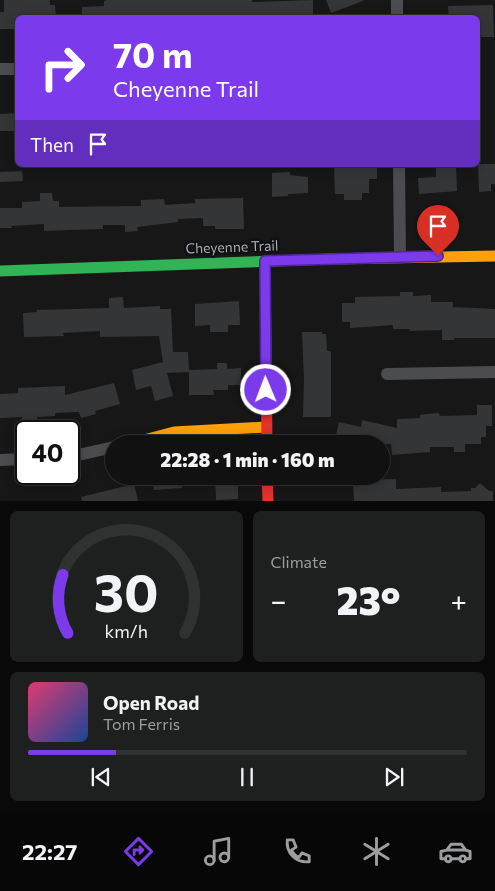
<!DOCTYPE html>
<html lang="en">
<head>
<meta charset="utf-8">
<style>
  :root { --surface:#111; --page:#1e1f1f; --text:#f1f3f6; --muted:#9c9d9f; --line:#303131; --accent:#7c3aed }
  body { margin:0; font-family:Commissioner,sans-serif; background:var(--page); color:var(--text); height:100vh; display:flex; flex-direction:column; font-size:19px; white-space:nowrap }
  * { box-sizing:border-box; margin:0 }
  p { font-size:16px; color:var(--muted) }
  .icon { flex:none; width:28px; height:28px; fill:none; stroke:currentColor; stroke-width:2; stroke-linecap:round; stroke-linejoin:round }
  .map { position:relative; height:501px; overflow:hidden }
  .drawer { display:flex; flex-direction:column; gap:10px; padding:10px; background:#090909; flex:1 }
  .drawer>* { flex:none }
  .top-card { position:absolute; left:15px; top:15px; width:465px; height:152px; border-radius:8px; box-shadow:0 2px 12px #0003,0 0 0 1px var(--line); background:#7c3aed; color:#fff; overflow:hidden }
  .speed { position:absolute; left:15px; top:420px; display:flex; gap:10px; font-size:25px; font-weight:700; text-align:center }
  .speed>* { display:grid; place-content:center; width:65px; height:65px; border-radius:50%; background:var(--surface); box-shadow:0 2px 12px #0003,0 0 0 1px var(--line); line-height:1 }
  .speed .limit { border:2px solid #111; border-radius:8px; background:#fff; color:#111 }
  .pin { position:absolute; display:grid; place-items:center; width:42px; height:42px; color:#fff; margin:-51px -21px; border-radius:50% 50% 50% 0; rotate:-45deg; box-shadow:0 0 5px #0007 }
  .pin .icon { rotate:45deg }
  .me { position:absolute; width:55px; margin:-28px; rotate:359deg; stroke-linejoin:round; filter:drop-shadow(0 0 4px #0008) }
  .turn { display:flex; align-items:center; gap:18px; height:105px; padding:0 15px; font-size:22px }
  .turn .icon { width:65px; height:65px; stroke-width:2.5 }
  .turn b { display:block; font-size:35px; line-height:42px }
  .then { display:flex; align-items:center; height:48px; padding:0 15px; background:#0003; gap:10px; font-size:19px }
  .big { font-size:38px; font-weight:800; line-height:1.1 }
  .drawer .widget { flex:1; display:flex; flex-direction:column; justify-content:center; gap:8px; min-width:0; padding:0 18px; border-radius:8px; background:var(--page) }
  .drawer .dial { align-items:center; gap:0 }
  .dial svg { height:130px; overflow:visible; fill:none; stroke:var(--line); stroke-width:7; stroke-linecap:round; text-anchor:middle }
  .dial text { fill:var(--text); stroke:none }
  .song { display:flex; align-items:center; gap:15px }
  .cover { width:60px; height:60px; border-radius:8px; background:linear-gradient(135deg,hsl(340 70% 55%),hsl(220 70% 35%)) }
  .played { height:5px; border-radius:2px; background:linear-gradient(90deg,var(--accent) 20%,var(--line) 20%) }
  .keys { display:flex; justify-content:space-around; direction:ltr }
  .heat { display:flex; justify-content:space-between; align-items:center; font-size:28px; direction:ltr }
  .drawer .tiles { flex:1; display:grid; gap:10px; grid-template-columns:1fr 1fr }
  .widget:last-child { grid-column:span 2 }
  .trip { position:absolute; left:105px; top:435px; width:285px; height:50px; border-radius:25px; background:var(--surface); box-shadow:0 2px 12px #0003,0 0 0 1px var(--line); font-weight:800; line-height:50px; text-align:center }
  .tab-bar { display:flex; height:80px; justify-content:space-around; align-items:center; background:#070707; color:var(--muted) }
  .tab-bar .icon { width:35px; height:35px }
  .tab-bar .current { color:var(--accent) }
  .tab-bar b { font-size:22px; color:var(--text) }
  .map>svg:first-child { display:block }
  .building { fill:#343537 }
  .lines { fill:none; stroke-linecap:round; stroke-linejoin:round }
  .street { stroke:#4b4c50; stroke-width:12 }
  .fast { stroke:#30b455; stroke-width:11 }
  .slow { stroke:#ff9f0a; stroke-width:11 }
  .jam { stroke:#e5322d; stroke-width:11 }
  .route-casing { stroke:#51269a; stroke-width:12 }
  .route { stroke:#7c3aed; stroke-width:9 }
  .labels { text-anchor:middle; stroke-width:5; stroke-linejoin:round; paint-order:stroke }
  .street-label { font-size:14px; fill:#a8adb8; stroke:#111113 }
</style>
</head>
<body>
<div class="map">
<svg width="495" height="501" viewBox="0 0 495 501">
  <rect width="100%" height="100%" fill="#171717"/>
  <!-- building -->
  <path class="building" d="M4 0H50V5H55L56 18H18V29H0V12H4Z
    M106 0H252V2L313 0V18H82V7L104 6V1Z
    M326 0H363V1L331 13Z
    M493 5 494 37H478V18H449L448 6Z
    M18 113V131H0V114Z
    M478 164H495V184H491V191L479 192Z
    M334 165H377V179H369V193H362V200H344V194H335Z
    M436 165H456L457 191 419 194 418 178 436 177Z
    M22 171 23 181 0 182V172Z
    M290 172V175L308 177V193L288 194V196L272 197V173Z
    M40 193H52L53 201H59V207L141 206V200L164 199 165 205 195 203V199L243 198 244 229H215V226H203V218L178 219V222L137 227 138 231 125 232V225H103V229L72 230 44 231V224L11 226 12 228H0V208H22V202L40 201Z
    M400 292H413V296L431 295V302H453V307L495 309V338H454V340H442V330L410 331V329H393V325L350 328V322H342V303H355V297L400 296Z
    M123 297 124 308 160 306V309H171L173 352H188L189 370 217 369V363H227V369L241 368V385H228V390H213L214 395H189V372L167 373 173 396 155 401 151 386 136 390 132 370 163 362 159 336 100 337V331L63 333 64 336 24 337 23 313 37 312V310L109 308V298Z
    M239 301 240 325H228V332H210V325L195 326V304Z
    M302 332H322V334H326L327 351H331V417H303L304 380Z
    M114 383 120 404 95 411 96 414 81 418 79 412 55 413V416L37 417V420H22V417L0 418V394L18 393V388L65 386V395Z
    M477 405H492V426H486V437H481V444H465V452H454V447H430V452L392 455 391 444H334L339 422 361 427 362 420 397 428V419L420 418V415L426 414 439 413 440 416 477 415Z
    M153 476H181L182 488 154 490Z
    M215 476H238V499L216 500Z
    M396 479V489L441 487V492L471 491V488H475L480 483 489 491H493V501H354L353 480Z
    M134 484 138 501H82L81 497Z"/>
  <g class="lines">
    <!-- street -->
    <path class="street" d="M397 0V18
      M0 69H18
      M399 165 400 257
      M387 374 495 372
      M69 457 114 447
      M0 460 26 459"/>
    <!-- fast -->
    <path class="fast" d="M0 271 331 259"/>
    <!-- slow -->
    <path class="slow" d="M331 259 495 256
      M129 444 174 432 266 427"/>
    <!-- jam -->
    <path class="jam" d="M265 261 267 444
      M267 476 268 501"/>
  </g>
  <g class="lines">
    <defs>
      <path id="route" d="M266 390 265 261 438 256"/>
    </defs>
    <!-- route casing -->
    <use href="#route" class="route-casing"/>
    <!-- route -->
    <use href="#route" class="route"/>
  </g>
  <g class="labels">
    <!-- street labels -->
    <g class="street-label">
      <text transform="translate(232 247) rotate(-2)" y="5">Cheyenne Trail</text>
    </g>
  </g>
</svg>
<div class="speed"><div class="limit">40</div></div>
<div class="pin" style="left:438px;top:256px;background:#d93025"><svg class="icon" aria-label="arrive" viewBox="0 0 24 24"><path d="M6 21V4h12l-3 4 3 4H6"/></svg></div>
<svg class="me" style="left:266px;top:390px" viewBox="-20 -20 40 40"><circle r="17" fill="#7c3aed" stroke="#fff" stroke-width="3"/><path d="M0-11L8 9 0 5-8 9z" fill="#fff"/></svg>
<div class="trip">22:28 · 1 min · 160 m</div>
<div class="top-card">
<div class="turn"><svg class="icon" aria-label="right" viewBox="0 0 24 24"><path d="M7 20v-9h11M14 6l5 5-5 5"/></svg><div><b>70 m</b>Cheyenne Trail</div></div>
<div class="then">Then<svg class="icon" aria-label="arrive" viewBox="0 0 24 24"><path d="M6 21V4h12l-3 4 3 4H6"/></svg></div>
</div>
</div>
<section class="drawer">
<div class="tiles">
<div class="widget dial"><svg viewBox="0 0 100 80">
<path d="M14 69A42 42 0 1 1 86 69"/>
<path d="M14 69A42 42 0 0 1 11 33" stroke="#7c3aed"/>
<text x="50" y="56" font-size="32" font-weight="700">30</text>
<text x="50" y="72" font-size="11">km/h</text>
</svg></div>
<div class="widget"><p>Climate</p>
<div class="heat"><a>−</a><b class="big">23°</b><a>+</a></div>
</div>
<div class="widget">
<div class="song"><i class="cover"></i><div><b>Open Road</b><p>Tom Ferris</p></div></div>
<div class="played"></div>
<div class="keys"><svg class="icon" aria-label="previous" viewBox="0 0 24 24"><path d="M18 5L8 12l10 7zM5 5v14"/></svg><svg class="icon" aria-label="pause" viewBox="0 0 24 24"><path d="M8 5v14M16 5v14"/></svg><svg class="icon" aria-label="next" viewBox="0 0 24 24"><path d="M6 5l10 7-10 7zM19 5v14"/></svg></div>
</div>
</div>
</section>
<nav class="tab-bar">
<b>22:27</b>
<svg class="icon current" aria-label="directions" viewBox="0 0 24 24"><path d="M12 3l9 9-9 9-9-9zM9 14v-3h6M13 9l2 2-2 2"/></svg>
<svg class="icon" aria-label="music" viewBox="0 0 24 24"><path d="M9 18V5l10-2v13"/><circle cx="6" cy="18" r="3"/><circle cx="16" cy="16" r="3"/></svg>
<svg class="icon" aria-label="phone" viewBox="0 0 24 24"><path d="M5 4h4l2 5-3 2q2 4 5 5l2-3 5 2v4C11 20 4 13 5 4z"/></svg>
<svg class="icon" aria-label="climate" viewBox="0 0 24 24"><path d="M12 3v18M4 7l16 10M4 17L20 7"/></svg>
<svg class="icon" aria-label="car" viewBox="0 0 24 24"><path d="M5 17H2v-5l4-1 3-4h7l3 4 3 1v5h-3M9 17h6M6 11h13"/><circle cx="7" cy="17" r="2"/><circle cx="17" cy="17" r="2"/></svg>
</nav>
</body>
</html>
